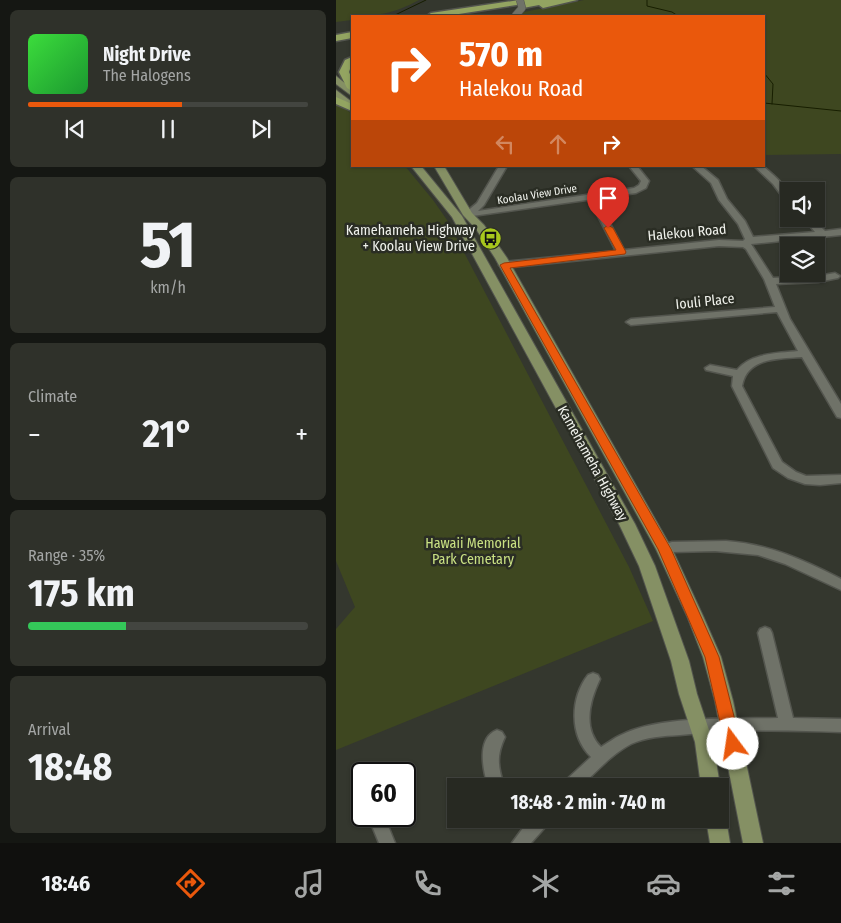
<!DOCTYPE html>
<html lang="en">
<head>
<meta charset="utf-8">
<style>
  :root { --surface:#272922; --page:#2f312a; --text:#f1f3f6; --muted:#a4a6a5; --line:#434540; --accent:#ea580c }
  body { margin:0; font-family:"Fira Sans Condensed",sans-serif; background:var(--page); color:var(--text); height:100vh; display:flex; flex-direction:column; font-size:19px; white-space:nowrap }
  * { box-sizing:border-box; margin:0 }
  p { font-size:16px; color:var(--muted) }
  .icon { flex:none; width:28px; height:28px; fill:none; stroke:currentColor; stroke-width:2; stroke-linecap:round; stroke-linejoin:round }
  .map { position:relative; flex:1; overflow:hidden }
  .side { display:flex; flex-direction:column; gap:10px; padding:10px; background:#151713; width:336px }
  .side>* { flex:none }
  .top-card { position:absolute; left:15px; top:15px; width:414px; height:152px; border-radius:0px; box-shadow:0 1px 4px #0004,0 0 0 1px var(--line); background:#ea580c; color:#fff; overflow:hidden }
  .buttons { position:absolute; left:444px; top:182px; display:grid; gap:10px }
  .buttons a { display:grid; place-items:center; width:45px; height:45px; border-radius:0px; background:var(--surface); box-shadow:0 1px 4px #0004,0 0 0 1px var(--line); font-size:25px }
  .speed { position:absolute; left:15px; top:762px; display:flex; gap:10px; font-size:25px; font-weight:700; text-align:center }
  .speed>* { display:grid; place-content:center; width:65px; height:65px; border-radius:50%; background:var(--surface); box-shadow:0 1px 4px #0004,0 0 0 1px var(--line); line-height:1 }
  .speed .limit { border:2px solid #111; border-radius:8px; background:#fff; color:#111 }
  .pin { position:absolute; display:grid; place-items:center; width:42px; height:42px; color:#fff; margin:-51px -21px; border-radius:50% 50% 50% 0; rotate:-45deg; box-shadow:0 0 5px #0007 }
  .pin .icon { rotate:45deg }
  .me { position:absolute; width:55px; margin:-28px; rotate:346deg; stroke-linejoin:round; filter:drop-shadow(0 0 4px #0008) }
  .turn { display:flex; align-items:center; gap:18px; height:105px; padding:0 25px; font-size:22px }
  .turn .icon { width:65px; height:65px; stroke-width:2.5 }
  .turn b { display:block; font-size:35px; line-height:42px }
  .lanes { display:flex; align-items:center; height:48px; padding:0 25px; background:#0003; justify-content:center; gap:25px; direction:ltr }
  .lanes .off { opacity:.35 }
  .big { font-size:38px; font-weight:700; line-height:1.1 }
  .side .tile { flex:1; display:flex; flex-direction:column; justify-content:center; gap:8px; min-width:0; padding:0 18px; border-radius:8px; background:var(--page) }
  .side .dial { align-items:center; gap:0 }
  .dial b { font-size:65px; line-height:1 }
  .song { display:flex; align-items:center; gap:15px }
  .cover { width:60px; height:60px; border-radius:8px; background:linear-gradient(135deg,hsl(120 70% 55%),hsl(130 70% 35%)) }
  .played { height:5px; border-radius:2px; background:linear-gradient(90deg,var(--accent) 55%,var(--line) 55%) }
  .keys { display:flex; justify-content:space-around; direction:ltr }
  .heat { display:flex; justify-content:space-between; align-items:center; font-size:28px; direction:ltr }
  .charge { height:8px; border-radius:4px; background:linear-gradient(90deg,#34c759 35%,var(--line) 0) }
  .trip { position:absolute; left:111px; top:778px; width:282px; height:50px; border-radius:0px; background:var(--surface); box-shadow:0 1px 4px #0004,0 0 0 1px var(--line); font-weight:700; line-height:50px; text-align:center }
  .dock { display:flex; height:80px; justify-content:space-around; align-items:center; background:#10100e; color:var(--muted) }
  .dock .icon { width:35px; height:35px }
  .dock .active { color:var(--accent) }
  .dock b { font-size:22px; color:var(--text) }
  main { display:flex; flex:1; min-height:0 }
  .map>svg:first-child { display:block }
  .green { fill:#3e4720 }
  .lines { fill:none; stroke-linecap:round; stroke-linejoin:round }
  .stream { stroke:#171e00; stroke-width:1 }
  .minor-casing { stroke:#53554e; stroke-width:3 }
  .major-casing { stroke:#53554e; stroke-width:2 }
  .highway-casing { stroke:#53554e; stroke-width:3 }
  .minor { fill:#6f7268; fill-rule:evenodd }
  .major { fill:#859064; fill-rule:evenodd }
  .highway { fill:#93a461; fill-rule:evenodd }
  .minor-bridge-casing { stroke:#53554e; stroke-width:8; stroke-linecap:butt }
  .minor-bridge { stroke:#6f7268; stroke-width:7 }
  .route { fill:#ea580c; stroke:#983908 }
  .labels { text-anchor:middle; stroke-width:5; stroke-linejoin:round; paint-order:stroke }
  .far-street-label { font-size:11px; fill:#f0f2ec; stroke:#2a2d24 }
  .poi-label { font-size:14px; fill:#f0f2ec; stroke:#2a2d24; text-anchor:end }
  .street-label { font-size:14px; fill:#f0f2ec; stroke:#2a2d24 }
  .park-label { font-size:14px; fill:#c9e183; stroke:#2a2d24 }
</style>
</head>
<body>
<main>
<section class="side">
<div class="tile">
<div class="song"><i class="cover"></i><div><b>Night Drive</b><p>The Halogens</p></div></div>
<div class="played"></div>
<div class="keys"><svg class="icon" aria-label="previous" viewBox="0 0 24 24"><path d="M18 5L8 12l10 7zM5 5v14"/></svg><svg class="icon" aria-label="pause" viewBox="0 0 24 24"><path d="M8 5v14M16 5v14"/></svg><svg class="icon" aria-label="next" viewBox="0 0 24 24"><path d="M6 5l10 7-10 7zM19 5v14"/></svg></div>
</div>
<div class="tile dial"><b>51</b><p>km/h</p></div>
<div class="tile"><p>Climate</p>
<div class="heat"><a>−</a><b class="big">21°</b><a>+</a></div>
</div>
<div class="tile"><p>Range · 35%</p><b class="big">175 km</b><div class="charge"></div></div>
<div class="tile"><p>Arrival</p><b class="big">18:48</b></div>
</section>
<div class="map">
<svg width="505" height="843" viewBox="0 0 505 843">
  <rect width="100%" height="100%" fill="#34372e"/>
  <!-- green -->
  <path class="green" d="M0 0H83C59 13 43 16 16 16V20L0 22Z
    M248 0H505V154L428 155V16H184L188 12Z
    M0 102 16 114V166H69L97 200 111 220 293 567 317 621 0 750V629L19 607 0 561Z"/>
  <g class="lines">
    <!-- stream -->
    <path class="stream" d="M311 0V6L336 12 342 16
      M57 16 90 0
      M428 73 437 84 436 104
      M428 103 505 111"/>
    <defs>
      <path id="minor" d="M163 166H171L148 205 142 211 298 188 303 185 305 181 293 166H301L313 181 310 188 300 193 129 217V213L141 203Z
        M356 166H365L382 180 391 199 409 221 417 237 479 232 468 219H477L489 231 505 229V235L415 244 437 278 482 276 499 273 504 276 502 278 482 282 440 284 454 319 505 404V418L501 417 466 357C442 359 411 357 406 386L446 462 460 472 470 476 505 475V483L484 485 469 484 452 478 437 468 396 386 397 376 370 370 369 368 374 365 401 370C414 353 443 353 462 351L441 312 295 325 290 322 295 319 439 307 428 279 410 249 407 247 383 246 168 268 163 265 168 262 280 251 262 216 266 213 270 216 288 250 383 240 407 241 409 239 402 224 383 200 375 183Z
        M418 166H427C438 176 452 185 452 200H449L437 184Z
        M390 541C432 544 468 560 505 579V590L449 564 422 555 379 551 336 552 328 554 323 552 322 549 323 546 336 542Z
        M429 627 434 629 436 633 457 718 505 719V732C451 730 397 729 344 735 327 736 310 737 295 744 276 754 261 771 245 786H227L229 781 255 757C233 736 234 698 252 675L257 673 262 675 264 679C254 700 246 728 265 747 272 743 278 738 285 735 323 715 399 719 442 718L422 633 424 629Z
        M161 730 166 732 169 737C160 756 162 767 168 786H152C147 770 140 738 161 730Z
        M32 816H48L59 843H43Z
        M179 819H214L212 824 195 843H176L187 828 181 824Z"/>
      <path id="major" d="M0 76 16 89V96L0 84Z
        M0 90 16 102V110L0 98Z
        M75 166H85L126 216 299 524 319 566 353 661 361 694 377 742 384 786H365L359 742 343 694 335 661 303 566 283 524 116 217Z
        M98 166H108L136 213 148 225 171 258 336 549 367 616 385 657 397 701 427 843H407L379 701 367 657 351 616 320 549 159 258 140 229 127 215Z
        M385 812 390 819 394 843H374L370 819H385Z"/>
      <path id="highway" d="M183 0H241L207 8 203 5 187 8V4L110 16H91L95 13Z
        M16 32V38L0 41V35Z
        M16 57V63L13 72 16 79V91L11 88 3 72 9 60Z
        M0 97 16 104V111L0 104Z"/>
    </defs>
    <!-- minor casing -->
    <use href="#minor" class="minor-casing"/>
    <!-- major casing -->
    <use href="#major" class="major-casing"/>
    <!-- highway casing -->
    <use href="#highway" class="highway-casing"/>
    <!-- minor -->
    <use href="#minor" class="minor"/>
    <!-- major -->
    <use href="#major" class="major"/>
    <!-- highway -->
    <use href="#highway" class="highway"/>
    <defs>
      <path id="minor-bridge" d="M179 16 186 8 184 0"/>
    </defs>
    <!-- minor-bridge casing -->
    <use href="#minor-bridge" class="minor-bridge-casing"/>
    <!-- minor-bridge -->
    <use href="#minor-bridge" class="minor-bridge"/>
  </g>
  <!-- route -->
  <path class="route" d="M272 225 277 228 290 252 289 254 174 268 335 549 383 657 405 744 402 748 397 750 392 748 389 744 369 657 322 549 164 265 168 263 280 250 268 228Z"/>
  <!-- icons -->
  <defs>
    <symbol id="bus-disc" viewBox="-11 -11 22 22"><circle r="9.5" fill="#a8c71d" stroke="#2a2d24"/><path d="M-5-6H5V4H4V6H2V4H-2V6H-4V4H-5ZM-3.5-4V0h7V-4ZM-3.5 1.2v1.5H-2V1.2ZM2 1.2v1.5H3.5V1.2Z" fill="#111"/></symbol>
  </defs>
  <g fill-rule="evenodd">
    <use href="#bus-disc" x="142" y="226" width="25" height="25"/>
  </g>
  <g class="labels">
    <!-- far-street labels -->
    <g class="far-street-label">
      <text transform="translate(201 194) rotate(-9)" y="4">Koolau View Drive</text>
    </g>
    <!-- poi labels -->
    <g class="poi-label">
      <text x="139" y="235">Kamehameha Highway<tspan x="139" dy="16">+ Koolau View Drive</tspan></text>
    </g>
    <!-- street labels -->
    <g class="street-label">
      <text transform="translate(351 232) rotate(-5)" y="5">Halekou Road</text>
      <text transform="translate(369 301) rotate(-6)" y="5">Iouli Place</text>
      <text transform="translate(257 463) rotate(61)" y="5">Kamehameha Highway</text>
    </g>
    <!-- park labels -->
    <g class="park-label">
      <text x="137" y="548">Hawaii Memorial<tspan x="137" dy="16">Park Cemetary</tspan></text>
    </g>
  </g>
</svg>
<div class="buttons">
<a><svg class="icon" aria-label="sound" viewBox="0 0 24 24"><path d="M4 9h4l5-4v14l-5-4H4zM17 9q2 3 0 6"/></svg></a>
<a><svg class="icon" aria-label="layers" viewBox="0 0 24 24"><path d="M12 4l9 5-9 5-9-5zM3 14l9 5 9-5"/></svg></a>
</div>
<div class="speed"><div class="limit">60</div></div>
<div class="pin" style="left:272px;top:228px;background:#d93025"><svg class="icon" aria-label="arrive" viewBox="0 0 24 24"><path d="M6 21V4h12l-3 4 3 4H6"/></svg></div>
<svg class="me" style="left:397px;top:744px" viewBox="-20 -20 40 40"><circle r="19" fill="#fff"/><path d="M0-13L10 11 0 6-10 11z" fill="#ea580c"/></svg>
<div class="trip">18:48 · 2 min · 740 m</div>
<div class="top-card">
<div class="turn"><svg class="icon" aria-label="right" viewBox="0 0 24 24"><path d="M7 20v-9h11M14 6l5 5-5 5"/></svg><div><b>570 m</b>Halekou Road</div></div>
<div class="lanes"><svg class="icon off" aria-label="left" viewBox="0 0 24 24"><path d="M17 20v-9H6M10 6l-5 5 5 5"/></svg><svg class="icon off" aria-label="ahead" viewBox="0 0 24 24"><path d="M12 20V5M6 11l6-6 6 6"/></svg><svg class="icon" aria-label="right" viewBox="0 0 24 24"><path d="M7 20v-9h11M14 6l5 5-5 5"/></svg></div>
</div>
</div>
</main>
<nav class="dock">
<b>18:46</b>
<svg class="icon active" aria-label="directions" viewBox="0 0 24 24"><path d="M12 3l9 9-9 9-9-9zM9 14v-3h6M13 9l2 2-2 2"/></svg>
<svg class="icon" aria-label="music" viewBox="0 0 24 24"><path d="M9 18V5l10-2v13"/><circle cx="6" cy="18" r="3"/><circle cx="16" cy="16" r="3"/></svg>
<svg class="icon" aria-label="phone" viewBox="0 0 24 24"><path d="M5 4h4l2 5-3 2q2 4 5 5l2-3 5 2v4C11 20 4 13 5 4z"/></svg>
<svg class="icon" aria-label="climate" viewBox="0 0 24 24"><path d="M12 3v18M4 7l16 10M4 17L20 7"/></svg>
<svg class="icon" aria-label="car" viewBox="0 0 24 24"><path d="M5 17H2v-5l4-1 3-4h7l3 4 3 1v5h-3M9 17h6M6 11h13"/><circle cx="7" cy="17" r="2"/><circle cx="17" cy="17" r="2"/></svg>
<svg class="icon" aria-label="filters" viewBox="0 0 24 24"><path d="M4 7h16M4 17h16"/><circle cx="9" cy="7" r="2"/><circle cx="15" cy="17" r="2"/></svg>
</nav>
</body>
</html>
